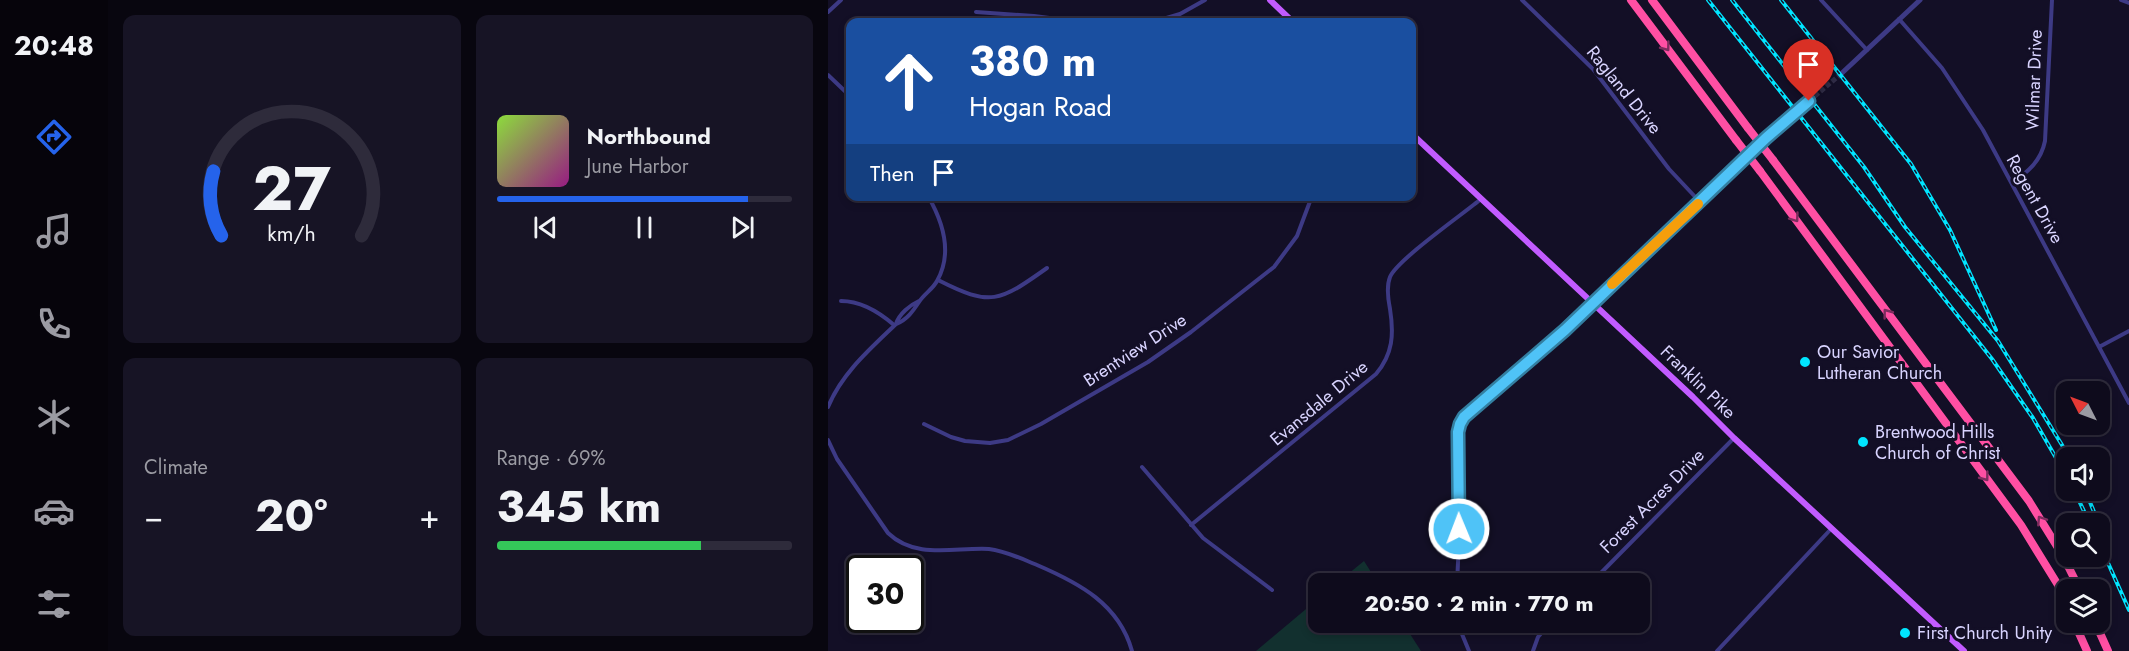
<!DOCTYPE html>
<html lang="en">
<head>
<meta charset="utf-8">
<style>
  :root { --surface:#0e0b1c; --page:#171425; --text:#f1f3f6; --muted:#9b9ba3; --line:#2e2b3b; --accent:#2563eb }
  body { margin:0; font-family:Jost,sans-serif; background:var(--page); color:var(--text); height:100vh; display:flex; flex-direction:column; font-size:22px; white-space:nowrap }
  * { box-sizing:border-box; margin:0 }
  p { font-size:20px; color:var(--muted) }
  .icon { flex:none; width:33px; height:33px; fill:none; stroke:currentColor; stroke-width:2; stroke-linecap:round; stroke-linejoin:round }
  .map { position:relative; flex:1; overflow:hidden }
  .drawer { display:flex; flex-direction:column; gap:15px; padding:15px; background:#08060f; width:720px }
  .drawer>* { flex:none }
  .banner { position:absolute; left:18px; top:18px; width:570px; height:183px; border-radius:12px; box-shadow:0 3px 9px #0003,0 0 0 2px var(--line); background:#1a4fa0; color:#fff; overflow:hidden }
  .needle { width:39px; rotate:312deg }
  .controls { position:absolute; left:1228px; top:381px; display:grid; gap:12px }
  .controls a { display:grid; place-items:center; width:54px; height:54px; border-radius:12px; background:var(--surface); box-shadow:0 3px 9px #0003,0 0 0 2px var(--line); font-size:30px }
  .speed { position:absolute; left:18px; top:555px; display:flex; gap:12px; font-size:30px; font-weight:700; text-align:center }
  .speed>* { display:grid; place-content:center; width:78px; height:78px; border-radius:50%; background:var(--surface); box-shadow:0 3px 9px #0003,0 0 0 2px var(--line); line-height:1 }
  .speed .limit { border:3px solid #111; border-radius:9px; background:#fff; color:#111 }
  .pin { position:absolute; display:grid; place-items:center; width:51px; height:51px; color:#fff; margin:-62px -26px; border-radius:50% 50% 50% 0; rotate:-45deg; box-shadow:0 0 6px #0007 }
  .pin .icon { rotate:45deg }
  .me { position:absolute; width:66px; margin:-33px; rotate:359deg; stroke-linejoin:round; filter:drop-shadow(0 0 4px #0008) }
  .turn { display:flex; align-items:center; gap:21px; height:126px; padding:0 24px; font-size:27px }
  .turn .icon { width:78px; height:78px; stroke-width:2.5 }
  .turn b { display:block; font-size:42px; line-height:51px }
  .then { display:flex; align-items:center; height:57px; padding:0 24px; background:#0003; gap:12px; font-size:22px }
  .big { font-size:45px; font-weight:700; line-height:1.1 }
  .drawer .tile { flex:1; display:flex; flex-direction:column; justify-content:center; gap:9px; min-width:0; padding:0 21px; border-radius:12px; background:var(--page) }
  .drawer .dial { align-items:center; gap:0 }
  .dial svg { height:156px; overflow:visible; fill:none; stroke:var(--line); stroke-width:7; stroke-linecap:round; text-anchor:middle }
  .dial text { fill:var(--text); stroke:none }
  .song { display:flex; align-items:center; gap:18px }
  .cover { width:72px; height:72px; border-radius:9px; background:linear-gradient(135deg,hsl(90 70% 55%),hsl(310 70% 35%)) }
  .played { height:6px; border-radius:3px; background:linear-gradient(90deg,var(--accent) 85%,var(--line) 85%) }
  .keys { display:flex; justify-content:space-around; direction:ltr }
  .heat { display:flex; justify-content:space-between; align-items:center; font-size:33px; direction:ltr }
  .charge { height:9px; border-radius:4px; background:linear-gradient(90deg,#34c759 69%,var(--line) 0) }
  .drawer .tiles { flex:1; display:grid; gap:15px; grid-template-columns:repeat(2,1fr) }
  .trip { position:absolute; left:480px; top:573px; width:342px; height:60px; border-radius:12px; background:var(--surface); box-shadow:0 3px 9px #0003,0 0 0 2px var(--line); font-weight:700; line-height:60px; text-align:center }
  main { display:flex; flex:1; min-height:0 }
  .menu { display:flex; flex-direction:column; width:108px; justify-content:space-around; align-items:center; background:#06040b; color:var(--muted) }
  .menu .icon { width:42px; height:42px }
  .menu .current { color:var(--accent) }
  .menu b { font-size:27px; color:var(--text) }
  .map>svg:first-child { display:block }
  .green { fill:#12302f }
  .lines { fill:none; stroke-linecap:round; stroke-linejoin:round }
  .tertiary-tunnel { stroke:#312d47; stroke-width:5; stroke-dasharray:5 2.5; stroke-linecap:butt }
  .minor { stroke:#3d3a85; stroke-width:4 }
  .tertiary { stroke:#3d3a85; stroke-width:5 }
  .primary { stroke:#c25bff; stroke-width:6 }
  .motorway { stroke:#ff4fa3; stroke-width:8 }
  .rail-casing { stroke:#00e5ff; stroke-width:4 }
  .rail { stroke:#130f26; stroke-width:1.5; stroke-dasharray:4.5; stroke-linecap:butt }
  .motorway-bridge { stroke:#ff4fa3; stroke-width:8 }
  .oneway { stroke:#7d2c5e }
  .route-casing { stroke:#337fa1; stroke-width:15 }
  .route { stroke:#4fc3f7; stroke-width:10 }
  .slow { stroke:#f59e0b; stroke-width:10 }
  .poi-dot { fill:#00e5ff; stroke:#130f26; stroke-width:2 }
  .labels { text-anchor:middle; stroke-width:6; stroke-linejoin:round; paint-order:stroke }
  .street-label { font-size:18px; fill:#d9d4ff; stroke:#130f26 }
  .poi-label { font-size:18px; fill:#d9d4ff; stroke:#130f26; text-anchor:start }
</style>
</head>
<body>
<main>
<nav class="menu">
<b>20:48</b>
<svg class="icon current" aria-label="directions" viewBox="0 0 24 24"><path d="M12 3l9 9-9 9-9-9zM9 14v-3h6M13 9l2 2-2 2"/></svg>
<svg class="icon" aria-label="music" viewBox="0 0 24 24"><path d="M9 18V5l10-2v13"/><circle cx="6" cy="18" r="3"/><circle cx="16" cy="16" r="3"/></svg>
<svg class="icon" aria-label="phone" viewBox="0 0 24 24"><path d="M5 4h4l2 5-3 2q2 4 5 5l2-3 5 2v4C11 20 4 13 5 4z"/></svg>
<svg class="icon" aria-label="climate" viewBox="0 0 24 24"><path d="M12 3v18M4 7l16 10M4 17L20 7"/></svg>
<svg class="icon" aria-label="car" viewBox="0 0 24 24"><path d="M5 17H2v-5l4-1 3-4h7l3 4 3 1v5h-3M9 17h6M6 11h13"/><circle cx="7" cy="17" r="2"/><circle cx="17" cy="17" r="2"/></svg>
<svg class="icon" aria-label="filters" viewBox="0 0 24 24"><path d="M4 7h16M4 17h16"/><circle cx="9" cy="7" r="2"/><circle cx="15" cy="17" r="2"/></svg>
</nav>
<section class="drawer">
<div class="tiles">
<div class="tile dial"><svg viewBox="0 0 100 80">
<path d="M14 69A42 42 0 1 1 86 69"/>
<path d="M14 69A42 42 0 0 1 10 36" stroke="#2563eb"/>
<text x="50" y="56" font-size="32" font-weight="700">27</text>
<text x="50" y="72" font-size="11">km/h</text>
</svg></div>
<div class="tile">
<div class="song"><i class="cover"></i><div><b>Northbound</b><p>June Harbor</p></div></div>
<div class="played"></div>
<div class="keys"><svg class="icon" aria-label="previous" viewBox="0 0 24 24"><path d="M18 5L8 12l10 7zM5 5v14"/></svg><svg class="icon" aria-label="pause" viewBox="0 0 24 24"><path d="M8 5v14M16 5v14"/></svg><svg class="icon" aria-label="next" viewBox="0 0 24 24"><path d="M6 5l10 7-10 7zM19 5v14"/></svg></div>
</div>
<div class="tile"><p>Climate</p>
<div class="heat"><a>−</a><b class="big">20°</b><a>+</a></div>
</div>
<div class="tile"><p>Range · 69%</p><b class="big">345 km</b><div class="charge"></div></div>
</div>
</section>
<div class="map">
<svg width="1301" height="651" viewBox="0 0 1301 651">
  <rect width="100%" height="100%" fill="#130f26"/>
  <!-- green -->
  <path class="green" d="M536 561 550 583H509Z
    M490 599V622L575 623 593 651H428Z"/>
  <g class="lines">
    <!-- tertiary-tunnel -->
    <path class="tertiary-tunnel" d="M981 101 1014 73"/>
    <!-- minor -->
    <path class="minor" d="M694 0 765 69 841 169 872 202
      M993 0 1039 50
      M1293 0 1301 3
      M0 12 13 0
      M148 12 206 16 252 22
      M1071 19 1114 68 1155 130 1301 403
      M325 22 352 14 377 0
      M0 75 22 96
      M1184 183C1200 172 1213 161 1217 141L1224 0
      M110 280C163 307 171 302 219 268
      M13 301C33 301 51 312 66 325
      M68 324C79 320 85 311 91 302 96 294 105 289 109 281 125 253 115 222 100 196
      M1271 347 1301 331
      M0 407C14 373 42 349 68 324 71 314 82 305 91 301
      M96 424 123 437 137 441 162 443 180 440 213 424 320 362 363 332 446 267 469 236 484 196
      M0 440 9 459 60 533C88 560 127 547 161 549 178 551 194 559 209 565 251 583 291 604 304 651
      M314 467 375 538 444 590
      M363 525 548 374C565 354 566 334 562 309 560 299 558 287 562 277 569 260 635 214 653 199
      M629 584 631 541 630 432 634 420 643 410 737 330 764 303
      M762 584 906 438
      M629 622 641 651
      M705 651 710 637 723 622
      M889 651 1003 529"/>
    <!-- tertiary -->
    <path class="tertiary" d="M1014 73 1092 0
      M764 303 807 265 937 138 981 101"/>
    <!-- primary -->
    <path class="primary" d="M442 0 465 22
      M584 134 865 397 906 438 1136 651"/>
    <!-- motorway -->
    <path class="motorway" d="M803 0 908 140
      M824 0 920 128
      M945 160 1201 501 1235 556 1252 590
      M932 171 1193 525 1230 585 1239 606
      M1246 622 1259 651
      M1267 622 1280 651"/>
    <defs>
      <path id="rail" d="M880 0 1164 359 1205 418 1239 477
        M904 0 1036 167 1077 227 1170 341 1242 458
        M953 0 1083 164 1122 230 1168 330
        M1246 490 1262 524
        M1257 490 1271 524
        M1272 526 1281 552
        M1272 545 1301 610"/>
    </defs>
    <!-- rail casing -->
    <use href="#rail" class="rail-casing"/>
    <!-- rail -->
    <use href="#rail" class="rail"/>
    <!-- motorway-bridge -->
    <path class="motorway-bridge" d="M920 128 945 160
      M908 140 932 171"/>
  </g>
  <!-- one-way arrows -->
  <defs><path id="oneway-chevron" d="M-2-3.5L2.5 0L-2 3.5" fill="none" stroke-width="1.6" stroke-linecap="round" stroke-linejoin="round" transform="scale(1.5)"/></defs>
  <g class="oneway">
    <use href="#oneway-chevron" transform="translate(838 47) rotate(53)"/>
    <use href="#oneway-chevron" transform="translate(967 218) rotate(54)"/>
    <use href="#oneway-chevron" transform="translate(1059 313) rotate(-127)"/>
    <use href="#oneway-chevron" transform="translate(1157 477) rotate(53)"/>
    <use href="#oneway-chevron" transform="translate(1213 520) rotate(-123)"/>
  </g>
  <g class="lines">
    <defs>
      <path id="route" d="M631 529 630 432 632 424 636 417 737 330 938 138 981 101"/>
    </defs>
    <!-- route casing -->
    <use href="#route" class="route-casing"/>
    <!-- route -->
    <use href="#route" class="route"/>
    <!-- slow -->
    <path class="slow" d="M784 284 870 204"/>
  </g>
  <!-- markers -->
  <g class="poi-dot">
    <circle cx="977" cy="362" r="6"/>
    <circle cx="1035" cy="442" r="6"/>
    <circle cx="1077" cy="633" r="6"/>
  </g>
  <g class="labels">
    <!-- street labels -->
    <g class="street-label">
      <text transform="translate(1206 80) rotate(-88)" y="6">Wilmar Drive</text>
      <text transform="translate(796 90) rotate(51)" y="6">Ragland Drive</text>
      <text transform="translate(1207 199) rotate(61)" y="6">Regent Drive</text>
      <text transform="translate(307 350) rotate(-33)" y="6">Brentview Drive</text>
      <text transform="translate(870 382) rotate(44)" y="6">Franklin Pike</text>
      <text transform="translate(491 403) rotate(-40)" y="6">Evansdale Drive</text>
      <text transform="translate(824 501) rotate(-45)" y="6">Forest Acres Drive</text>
    </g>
    <!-- poi labels -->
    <g class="poi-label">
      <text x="989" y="358">Our Savior<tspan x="989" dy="21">Lutheran Church</tspan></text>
      <text x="1047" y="438">Brentwood Hills<tspan x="1047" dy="21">Church of Christ</tspan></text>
      <text x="1089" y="639">First Church Unity</text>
    </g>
  </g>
</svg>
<div class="controls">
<a><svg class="needle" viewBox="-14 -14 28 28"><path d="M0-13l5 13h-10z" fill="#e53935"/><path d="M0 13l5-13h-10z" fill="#9b9ba3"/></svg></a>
<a><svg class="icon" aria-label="sound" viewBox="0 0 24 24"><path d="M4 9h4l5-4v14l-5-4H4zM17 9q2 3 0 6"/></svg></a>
<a><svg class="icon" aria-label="search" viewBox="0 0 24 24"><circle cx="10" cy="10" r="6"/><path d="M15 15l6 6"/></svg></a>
<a><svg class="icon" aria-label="layers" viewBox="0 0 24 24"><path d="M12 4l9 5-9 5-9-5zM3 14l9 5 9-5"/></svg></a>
</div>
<div class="speed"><div class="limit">30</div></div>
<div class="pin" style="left:981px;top:101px;background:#d93025"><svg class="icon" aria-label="arrive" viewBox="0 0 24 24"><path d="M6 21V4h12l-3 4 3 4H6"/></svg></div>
<svg class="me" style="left:631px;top:529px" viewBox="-20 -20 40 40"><circle r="17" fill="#4fc3f7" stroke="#fff" stroke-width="3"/><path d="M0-11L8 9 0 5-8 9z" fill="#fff"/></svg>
<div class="trip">20:50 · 2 min · 770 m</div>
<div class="banner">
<div class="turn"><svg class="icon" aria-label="ahead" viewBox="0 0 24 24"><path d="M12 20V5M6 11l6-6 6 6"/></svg><div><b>380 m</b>Hogan Road</div></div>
<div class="then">Then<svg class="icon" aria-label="arrive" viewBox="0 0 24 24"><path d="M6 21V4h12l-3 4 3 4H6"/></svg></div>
</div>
</div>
</main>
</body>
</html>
